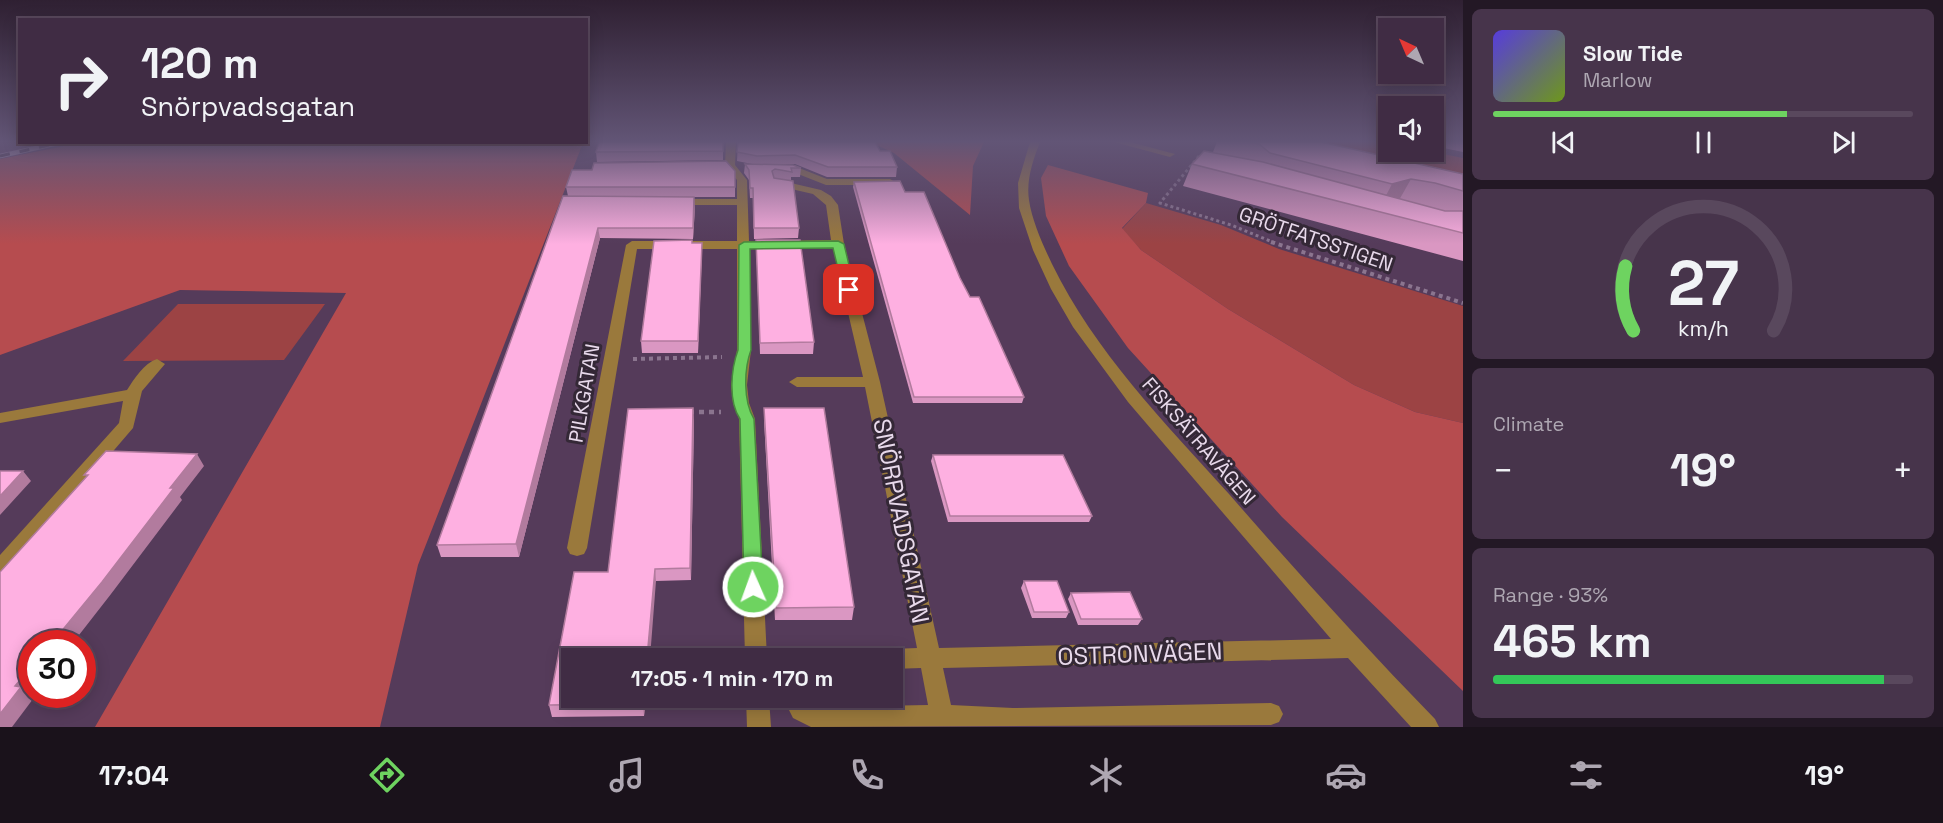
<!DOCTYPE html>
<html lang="en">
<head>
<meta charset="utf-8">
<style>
  :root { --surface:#402c44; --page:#47344b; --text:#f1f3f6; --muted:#aea7b2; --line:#59485d; --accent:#6ed360 }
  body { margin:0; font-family:"Space Grotesk",sans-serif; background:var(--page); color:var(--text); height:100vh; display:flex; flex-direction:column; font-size:22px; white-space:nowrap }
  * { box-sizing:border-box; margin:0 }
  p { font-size:20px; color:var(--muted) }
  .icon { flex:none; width:33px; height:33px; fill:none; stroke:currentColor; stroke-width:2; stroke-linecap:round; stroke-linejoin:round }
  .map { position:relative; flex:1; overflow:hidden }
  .details { display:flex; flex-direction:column; gap:9px; padding:9px; background:#231825; width:480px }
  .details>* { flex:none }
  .top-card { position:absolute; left:18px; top:18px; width:570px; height:126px; border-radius:0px; box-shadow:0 3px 15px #0003,0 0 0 2px var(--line); background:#402c44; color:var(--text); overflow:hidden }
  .needle { width:39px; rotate:316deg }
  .fabs { position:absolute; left:1378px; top:18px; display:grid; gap:12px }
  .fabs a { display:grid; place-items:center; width:66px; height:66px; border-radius:0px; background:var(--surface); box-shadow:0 3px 15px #0003,0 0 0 2px var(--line); font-size:30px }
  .speed { position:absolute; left:18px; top:630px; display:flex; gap:12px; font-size:30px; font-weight:700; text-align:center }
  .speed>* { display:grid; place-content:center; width:78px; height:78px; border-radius:50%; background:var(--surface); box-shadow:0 3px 15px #0003,0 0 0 2px var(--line); line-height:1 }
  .speed .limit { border:9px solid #d22; background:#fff; color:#111 }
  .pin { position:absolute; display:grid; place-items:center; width:51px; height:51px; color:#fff; margin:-26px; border-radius:12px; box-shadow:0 3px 9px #0006 }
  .me { position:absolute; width:66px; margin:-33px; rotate:358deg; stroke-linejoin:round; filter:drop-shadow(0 0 4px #0008) }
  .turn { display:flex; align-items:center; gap:21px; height:126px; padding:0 24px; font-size:27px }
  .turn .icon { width:78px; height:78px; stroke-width:2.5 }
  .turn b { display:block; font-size:42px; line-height:51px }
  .big { font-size:45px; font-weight:800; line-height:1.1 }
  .details .card { flex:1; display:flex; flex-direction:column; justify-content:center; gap:9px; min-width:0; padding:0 21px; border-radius:9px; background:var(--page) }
  .details .dial { align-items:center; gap:0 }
  .dial svg { height:156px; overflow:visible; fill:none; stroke:var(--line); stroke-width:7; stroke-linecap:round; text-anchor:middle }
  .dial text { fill:var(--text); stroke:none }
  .song { display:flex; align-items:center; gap:18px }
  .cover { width:72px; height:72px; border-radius:9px; background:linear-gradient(135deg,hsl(250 70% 55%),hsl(80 70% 35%)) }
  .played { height:6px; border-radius:3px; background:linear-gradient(90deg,var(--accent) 70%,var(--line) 70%) }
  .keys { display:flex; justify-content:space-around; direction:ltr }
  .heat { display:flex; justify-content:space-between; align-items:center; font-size:33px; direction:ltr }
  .charge { height:9px; border-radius:4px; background:linear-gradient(90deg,#34c759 93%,var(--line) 0) }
  .trip { position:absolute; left:561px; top:648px; width:342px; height:60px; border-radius:0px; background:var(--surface); box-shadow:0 3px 15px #0003,0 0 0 2px var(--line); font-weight:800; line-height:60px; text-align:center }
  .tabs { display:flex; height:96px; justify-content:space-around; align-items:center; background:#1a121b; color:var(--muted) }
  .tabs .icon { width:42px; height:42px }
  .tabs .on { color:var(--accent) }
  .tabs b { font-size:27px; color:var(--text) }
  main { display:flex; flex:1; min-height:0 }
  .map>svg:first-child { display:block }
  .built { fill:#604166 }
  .green { fill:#9c4344 }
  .forest { fill:#b64c4f }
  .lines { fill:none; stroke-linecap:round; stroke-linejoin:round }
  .path-far2 { stroke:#8b758f; stroke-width:3; stroke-dasharray:3 3; stroke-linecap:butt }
  .path-far1 { stroke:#8b758f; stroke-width:4; stroke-dasharray:4 4; stroke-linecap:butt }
  .path { stroke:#8b758f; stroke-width:4.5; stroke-dasharray:5 5; stroke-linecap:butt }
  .minor { fill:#9a793c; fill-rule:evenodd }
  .rail-casing { stroke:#cdbcd0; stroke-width:4.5 }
  .rail { stroke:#342836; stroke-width:3; stroke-dasharray:10; stroke-linecap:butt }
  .wall { fill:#da97c2 }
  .shaded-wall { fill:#b27b9e }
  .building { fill:#feb0e1; stroke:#b27b9e; stroke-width:1.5 }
  .route { fill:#6ed360; stroke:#48893e; stroke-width:1.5 }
  .labels { text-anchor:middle; stroke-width:6; stroke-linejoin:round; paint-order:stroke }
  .street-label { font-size:20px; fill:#e8d9eb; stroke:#342836 }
  .near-street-label { font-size:24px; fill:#e8d9eb; stroke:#342836 }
</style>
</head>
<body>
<main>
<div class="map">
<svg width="1463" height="727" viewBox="0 0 1463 727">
  <rect width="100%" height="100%" fill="#553b5a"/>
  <!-- built -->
  <path class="built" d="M49 143H79L0 159V153Z"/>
  <!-- green -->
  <path class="green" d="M1231 142H1388L1389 152H1433L1463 158V197Z
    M1146 203 1221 225 1279 249 1463 306V423L1415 412 1354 385 1228 309 1141 250 1122 229Z
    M178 304H325L284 360 123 361Z"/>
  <!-- forest -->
  <path class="forest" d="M870 142H984L973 166 970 215 894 153Z
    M79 143H583L418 565 380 727H95L346 293 180 290 0 355V159Z
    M1048 165 1148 193 1146 203 1122 228 1141 250 1228 309 1354 385 1415 412 1463 423V691L1282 517 1128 348 1069 266 1046 216 1041 178Z"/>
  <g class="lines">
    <!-- path-far2 -->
    <path class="path-far2" d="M1199 156 1160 203 1231 225 1275 243"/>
    <!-- path-far1 -->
    <path class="path-far1" d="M1271 242 1463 303
      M633 359 722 357"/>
    <!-- path -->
    <path class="path" d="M689 412H721"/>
    <!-- minor -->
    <path class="minor" d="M726 142H736L735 165 747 180 749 241 758 242 760 245 758 248 749 249 751 350 747 385 749 403 755 419 767 658H745L739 419 733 403 731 385 737 350V249H637L587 548 584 554 577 556 570 554 567 548 626 245 632 241H737V205H675L669 202 675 199H737V180L725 165Z
      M1030 142H1040C1033 160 1026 180 1029 200 1032 221 1043 245 1052 264 1095 352 1164 422 1229 494 1296 571 1364 646 1435 719L1439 727H1411L1348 658 943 668 951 705 1013 708 1271 703 1279 706 1283 714 1279 722 1271 725 811 727 793 718 789 710V698H811L812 703 818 707 928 705 921 668 892 669V658H881L884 652 892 649 917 648 865 387H797L789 382 797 377H863L833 248 781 249 775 245 781 241 831 240 826 205 813 194 774 185V181L778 180 821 190 831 196 838 205 844 244 880 382 939 648 1331 639 1128 402 1073 327 1051 289 1033 250 1019 208 1018 183Z
      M1114 142H1130L1175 154 1170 157Z
      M794 166 827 179H890L895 182 890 185H826L793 172 781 173 776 170 781 167Z
      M157 359 165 364 142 391 133 428 7 575 0 577V555L119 423 123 401 0 423V413L127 390C134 379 144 363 157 359Z
      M822 648H843L851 651 854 658H811L814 651Z
      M746 698H769L771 727H747Z"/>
    <defs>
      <path id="rail" d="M0 156 63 142"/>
    </defs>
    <!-- rail casing -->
    <use href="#rail" class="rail-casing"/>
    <!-- rail -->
    <use href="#rail" class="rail"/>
  </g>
  <!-- wall -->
  <path class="wall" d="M723 142V160L597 162 596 152Z
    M738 142 880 151 897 167 896 177H827L795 164H774L801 168 800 177H791V181L799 228 798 238 754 239 753 198H750L749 180 744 173 745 164H752L737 161Z
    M1217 142H1321L1463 174V261L1183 186 1192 164 1213 152Z
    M1434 142H1463V152L1434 146Z
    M735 171V197H624L695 207 693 239 600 238 519 557H441L437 545 568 196 566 187Z
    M854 182 960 278 970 297 1024 397 1022 403H913L853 187Z
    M756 240 814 342 813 354H760Z
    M692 243H702L698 353H642L641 341Z
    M764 408 854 607 852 620H775L764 420Z
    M694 420 691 580 656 581 572 698H646L644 716 552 717 549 705 608 572Z
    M933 455 1092 516 1089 522H948L931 461Z
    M1024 581 1069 612 1066 618H1032L1021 588Z
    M1071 593 1142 619 1138 625H1078L1068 599Z"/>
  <!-- shaded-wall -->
  <path class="shaded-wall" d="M1411 179 1398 202 1380 207 1392 184Z
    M694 197 695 207 693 239V228Z
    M598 228 600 238 519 557 516 544Z
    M702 243V253L698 353V341Z
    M693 408 694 420 691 580 690 568Z
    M197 454 204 466 180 497 182 500 111 594 72 644H51L170 488Z
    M23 471 31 481 0 515V496Z
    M655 569 656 581 650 658H647Z
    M32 666V693L30 695 33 699 12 727H0V714L15 686Z
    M644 698H646L644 716 643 704Z"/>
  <!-- building -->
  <path class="building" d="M599 142H723V151L596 152Z
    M738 142H875L880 151H890L897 167H828L795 155 757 156 737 152Z
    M1249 142H1321L1463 174V191L1435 183 1411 179 1392 184 1270 153 1259 144Z
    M1204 151 1263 162 1445 211H1463V233L1192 164Z
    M726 161 735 171V187H566L572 170H592L594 163Z
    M745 164 793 165 801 168H791L792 172 775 169 772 171 774 178 793 181 799 228H754L753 188H750L749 170Z
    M900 181 905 192H924L960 278 970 297H979L1024 397H914L854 182Z
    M563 196 694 197 693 228H598L516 544 437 545Z
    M692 240V243H702L698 341H641L654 241Z
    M756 240H800L814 342 760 343Z
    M693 408 690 568 655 569 647 658H572V698H644L643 704 549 705 574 572H608L628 409Z
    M764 408H824L854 607 776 608Z
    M106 451 197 454 170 488H174L102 582 51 644H32V666L15 686 21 687 0 714V572L88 475H84Z
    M933 455H1063L1092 516H950Z
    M0 471H23L0 496Z
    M1024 581H1057L1069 612H1034Z
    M1130 592 1142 619H1081L1071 593Z"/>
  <!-- sky -->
  <linearGradient id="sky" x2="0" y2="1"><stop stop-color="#2f2032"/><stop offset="0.58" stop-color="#625576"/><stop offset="1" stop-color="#625576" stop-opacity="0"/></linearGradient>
  <rect width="1463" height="244" fill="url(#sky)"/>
  <!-- route -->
  <path class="route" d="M838 241 844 244 855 290 854 293H845L843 290 833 248 750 249 751 350C744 369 743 401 754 419L763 587 760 592 753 594 747 592 744 587 740 419C728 401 731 369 738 350L739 245 744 242Z"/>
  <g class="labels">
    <!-- street labels -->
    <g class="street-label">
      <text transform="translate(1316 239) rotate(19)" y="7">GRÖTFATSSTIGEN</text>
      <text transform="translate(584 393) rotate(-80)" y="7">PILKGATAN</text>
      <text transform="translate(1199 441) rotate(49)" y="7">FISKSÄTRAVÄGEN</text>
    </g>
    <!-- near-street labels -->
    <g class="near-street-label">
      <text transform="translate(901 521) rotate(79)" y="8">SNÖRPVADSGATAN</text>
      <text transform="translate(1140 654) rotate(-2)" y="8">OSTRONVÄGEN</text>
    </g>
  </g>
</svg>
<div class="fabs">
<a><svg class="needle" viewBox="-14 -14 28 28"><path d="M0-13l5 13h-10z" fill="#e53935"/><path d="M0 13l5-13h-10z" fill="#aea7b2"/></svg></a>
<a><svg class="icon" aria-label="sound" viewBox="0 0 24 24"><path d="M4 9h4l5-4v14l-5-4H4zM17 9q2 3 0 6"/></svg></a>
</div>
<div class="speed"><div class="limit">30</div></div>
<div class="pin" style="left:849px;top:290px;background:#d93025"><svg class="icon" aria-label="arrive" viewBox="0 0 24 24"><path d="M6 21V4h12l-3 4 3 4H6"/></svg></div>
<svg class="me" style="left:753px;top:587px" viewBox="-20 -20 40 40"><circle r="17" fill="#6ed360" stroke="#fff" stroke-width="3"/><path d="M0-11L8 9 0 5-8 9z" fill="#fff"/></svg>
<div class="trip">17:05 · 1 min · 170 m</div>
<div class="top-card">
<div class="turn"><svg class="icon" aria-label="right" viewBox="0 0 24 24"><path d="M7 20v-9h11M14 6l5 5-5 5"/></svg><div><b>120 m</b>Snörpvadsgatan</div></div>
</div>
</div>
<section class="details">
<div class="card">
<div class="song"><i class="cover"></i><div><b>Slow Tide</b><p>Marlow</p></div></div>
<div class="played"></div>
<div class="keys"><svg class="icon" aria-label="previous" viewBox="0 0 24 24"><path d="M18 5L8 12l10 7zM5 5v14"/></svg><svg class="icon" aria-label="pause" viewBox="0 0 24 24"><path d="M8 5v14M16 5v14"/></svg><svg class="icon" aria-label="next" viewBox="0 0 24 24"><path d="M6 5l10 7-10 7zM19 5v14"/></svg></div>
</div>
<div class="card dial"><svg viewBox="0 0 100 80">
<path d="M14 69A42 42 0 1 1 86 69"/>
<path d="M14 69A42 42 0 0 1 10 36" stroke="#6ed360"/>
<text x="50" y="56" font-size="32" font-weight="700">27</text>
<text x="50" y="72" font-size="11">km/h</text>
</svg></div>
<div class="card"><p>Climate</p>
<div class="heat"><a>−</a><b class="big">19°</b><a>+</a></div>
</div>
<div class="card"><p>Range · 93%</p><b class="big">465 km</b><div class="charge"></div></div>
</section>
</main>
<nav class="tabs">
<b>17:04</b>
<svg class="icon on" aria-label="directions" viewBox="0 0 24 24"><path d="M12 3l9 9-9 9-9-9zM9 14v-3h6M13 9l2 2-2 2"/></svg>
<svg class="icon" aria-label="music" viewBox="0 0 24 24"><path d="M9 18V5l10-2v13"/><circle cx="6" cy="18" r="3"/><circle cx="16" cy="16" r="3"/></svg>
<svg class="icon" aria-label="phone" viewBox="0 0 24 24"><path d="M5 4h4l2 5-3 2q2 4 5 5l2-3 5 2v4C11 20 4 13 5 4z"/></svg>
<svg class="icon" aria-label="climate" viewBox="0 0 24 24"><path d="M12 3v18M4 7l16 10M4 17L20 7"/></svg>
<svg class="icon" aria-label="car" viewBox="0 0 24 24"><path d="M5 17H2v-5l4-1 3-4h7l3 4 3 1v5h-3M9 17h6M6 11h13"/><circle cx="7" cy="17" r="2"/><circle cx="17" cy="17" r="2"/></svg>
<svg class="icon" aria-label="filters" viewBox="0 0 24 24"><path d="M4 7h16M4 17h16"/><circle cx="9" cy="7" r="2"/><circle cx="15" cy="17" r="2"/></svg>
<b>19°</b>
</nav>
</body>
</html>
